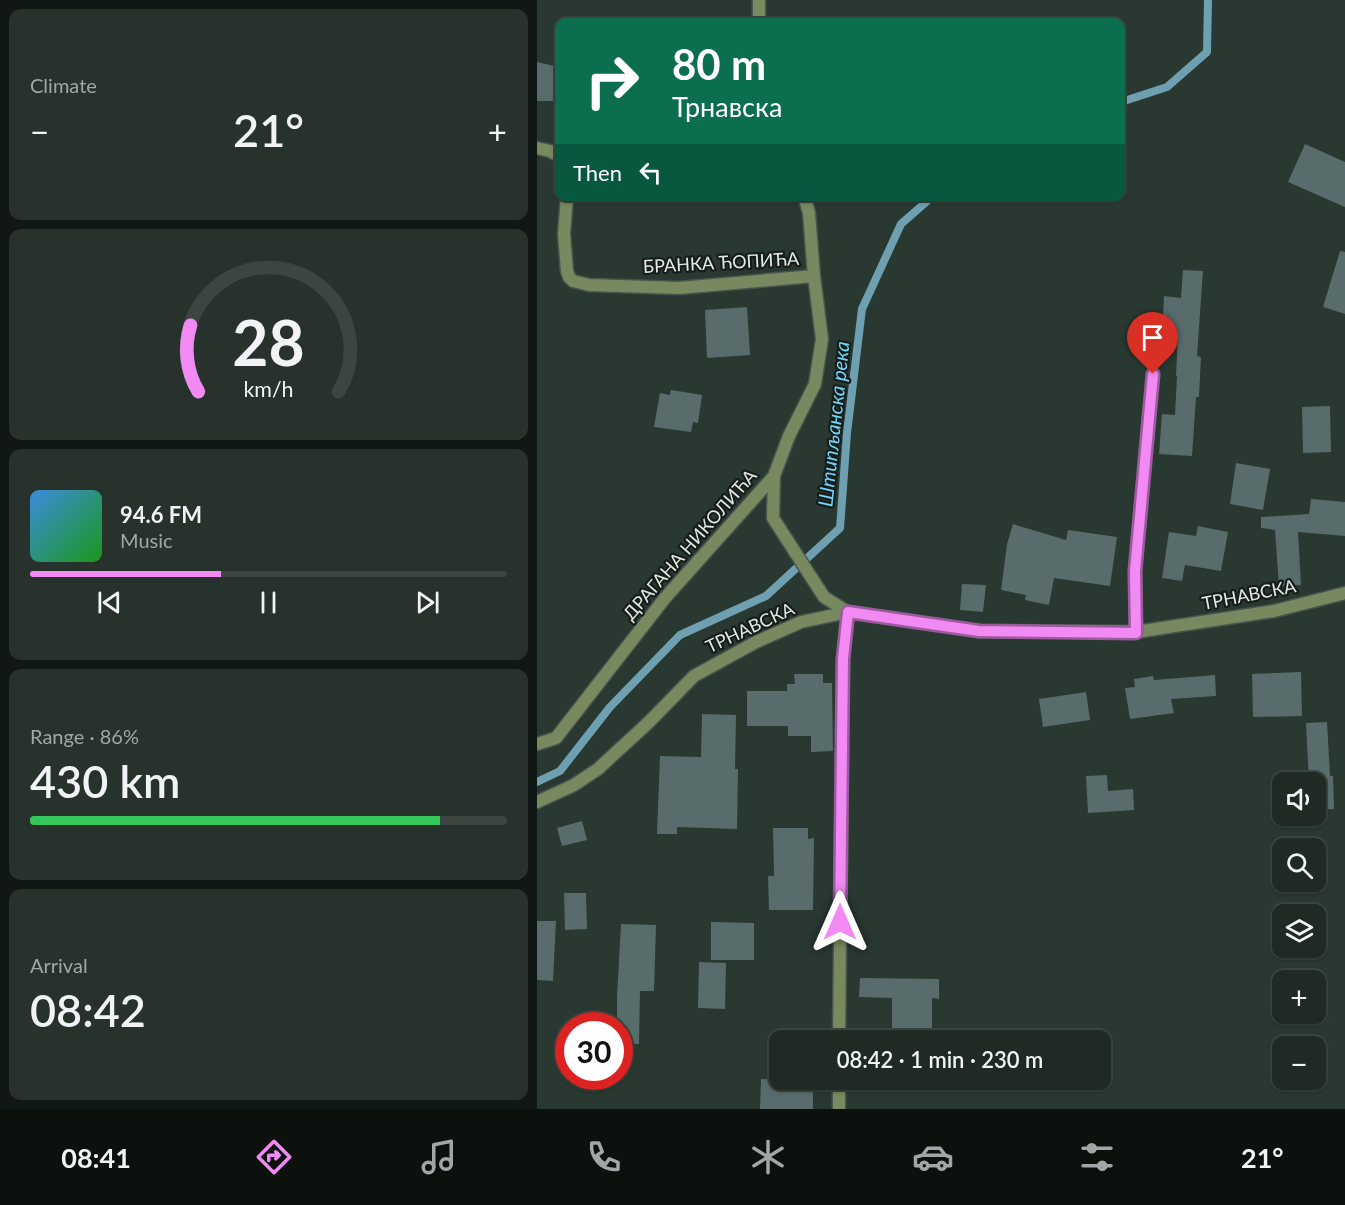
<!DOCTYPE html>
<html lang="en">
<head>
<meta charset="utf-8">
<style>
  :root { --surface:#1f2a24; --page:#27322c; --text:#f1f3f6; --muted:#a1a7a6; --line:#3c4641; --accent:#f28af3 }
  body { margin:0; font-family:Lato,sans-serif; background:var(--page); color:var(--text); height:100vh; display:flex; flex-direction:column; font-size:22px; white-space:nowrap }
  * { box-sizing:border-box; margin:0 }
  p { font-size:20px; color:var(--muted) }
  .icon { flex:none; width:33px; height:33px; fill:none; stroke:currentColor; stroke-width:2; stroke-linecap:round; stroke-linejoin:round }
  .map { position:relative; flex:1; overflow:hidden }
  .sheet { display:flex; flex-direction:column; gap:9px; padding:9px; background:#111714; width:537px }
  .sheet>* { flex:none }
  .hud { position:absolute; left:18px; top:18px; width:570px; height:183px; border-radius:12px; box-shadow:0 2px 4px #0004,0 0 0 2px var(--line); background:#0b6e4f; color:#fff; overflow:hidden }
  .fabs { position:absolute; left:735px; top:772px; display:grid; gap:12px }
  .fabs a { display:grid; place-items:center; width:54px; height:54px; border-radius:12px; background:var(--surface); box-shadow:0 2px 4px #0004,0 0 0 2px var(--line); font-size:30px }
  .speed { position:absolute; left:18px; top:1012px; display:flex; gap:12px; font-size:30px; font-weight:700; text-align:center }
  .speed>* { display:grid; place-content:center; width:78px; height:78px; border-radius:50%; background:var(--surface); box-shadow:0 2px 4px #0004,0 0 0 2px var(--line); line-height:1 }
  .speed .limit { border:9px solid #d22; background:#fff; color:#111 }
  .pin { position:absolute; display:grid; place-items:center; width:51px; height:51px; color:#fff; margin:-62px -26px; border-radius:50% 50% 50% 0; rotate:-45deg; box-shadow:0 0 6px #0007 }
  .pin .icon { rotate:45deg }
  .me { position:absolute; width:66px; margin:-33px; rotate:0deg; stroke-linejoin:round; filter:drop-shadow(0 0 4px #0008) }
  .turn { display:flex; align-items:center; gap:21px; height:126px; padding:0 18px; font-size:27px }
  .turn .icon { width:78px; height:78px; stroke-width:2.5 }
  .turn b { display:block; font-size:42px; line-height:51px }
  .then { display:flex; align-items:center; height:57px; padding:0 18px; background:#0003; gap:12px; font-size:22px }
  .big { font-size:45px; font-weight:600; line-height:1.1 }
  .sheet .card { flex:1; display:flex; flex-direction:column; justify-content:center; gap:9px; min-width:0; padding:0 21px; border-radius:12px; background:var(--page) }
  .sheet .dial { align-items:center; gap:0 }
  .dial svg { height:156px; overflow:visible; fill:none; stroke:var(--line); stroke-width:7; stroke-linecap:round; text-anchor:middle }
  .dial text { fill:var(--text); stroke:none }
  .song { display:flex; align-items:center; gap:18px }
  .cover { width:72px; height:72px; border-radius:9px; background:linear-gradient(135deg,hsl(210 70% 55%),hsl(120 70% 35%)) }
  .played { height:6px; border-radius:3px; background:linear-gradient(90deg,var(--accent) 40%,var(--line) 40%) }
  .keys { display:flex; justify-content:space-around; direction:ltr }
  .heat { display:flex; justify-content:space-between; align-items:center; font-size:33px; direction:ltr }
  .charge { height:9px; border-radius:4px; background:linear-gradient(90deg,#34c759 86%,var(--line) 0) }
  .trip { position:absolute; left:232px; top:1030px; width:342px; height:60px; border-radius:12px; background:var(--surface); box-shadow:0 2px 4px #0004,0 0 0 2px var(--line); font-weight:600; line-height:60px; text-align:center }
  .tab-bar { display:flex; height:96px; justify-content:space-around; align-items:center; background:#0c110e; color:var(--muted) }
  .tab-bar .icon { width:42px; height:42px }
  .tab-bar .current { color:var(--accent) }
  .tab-bar b { font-size:27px; color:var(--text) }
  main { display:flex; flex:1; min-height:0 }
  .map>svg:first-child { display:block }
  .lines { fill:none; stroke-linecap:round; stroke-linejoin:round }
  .stream { stroke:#6fa0b1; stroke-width:8 }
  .building { fill:#576c6b }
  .lane-casing { stroke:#46544d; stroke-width:15 }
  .street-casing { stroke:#46544d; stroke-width:15 }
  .lane { stroke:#78885f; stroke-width:12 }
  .street { stroke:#78885f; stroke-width:12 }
  .route-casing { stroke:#9d5a9e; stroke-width:15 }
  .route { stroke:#f28af3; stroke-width:10 }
  .labels { text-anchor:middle; stroke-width:4.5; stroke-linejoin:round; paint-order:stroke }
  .street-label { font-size:18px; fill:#e0e9e4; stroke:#171d1a }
  .water-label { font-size:20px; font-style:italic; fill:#70d4fb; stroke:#171d1a }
</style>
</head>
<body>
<main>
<section class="sheet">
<div class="card"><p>Climate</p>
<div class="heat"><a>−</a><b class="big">21°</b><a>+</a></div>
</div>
<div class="card dial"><svg viewBox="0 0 100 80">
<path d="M14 69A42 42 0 1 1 86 69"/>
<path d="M14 69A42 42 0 0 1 10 35" stroke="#f28af3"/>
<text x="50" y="56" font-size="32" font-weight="700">28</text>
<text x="50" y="72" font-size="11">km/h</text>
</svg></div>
<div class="card">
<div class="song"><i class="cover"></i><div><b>94.6 FM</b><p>Music</p></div></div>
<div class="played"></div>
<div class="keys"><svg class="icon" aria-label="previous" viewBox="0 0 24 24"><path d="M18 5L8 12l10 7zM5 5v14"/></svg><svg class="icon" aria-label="pause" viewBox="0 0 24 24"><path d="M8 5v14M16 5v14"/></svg><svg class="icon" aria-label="next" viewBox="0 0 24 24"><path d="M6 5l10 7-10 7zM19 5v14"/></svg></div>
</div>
<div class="card"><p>Range · 86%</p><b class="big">430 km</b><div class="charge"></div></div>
<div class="card"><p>Arrival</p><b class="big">08:42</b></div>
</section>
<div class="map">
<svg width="808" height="1109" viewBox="0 0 808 1109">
  <rect width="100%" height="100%" fill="#293830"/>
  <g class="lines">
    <!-- stream -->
    <path class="stream" d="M584 102 630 87 670 52 671 0
      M0 782 23 771 73 707 143 635 229 596 303 528 310 433 325 309 364 224 396 196"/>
  </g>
  <!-- building -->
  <path class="building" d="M0 62 22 67V101H0Z
    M768 144 808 162V207L751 182Z
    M803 251 808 252V314L786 307Z
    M646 270 666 271 660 356 664 357 662 397H659L655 456 622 454 625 414 638 415 640 376H639L641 334 625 333 627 296 644 298Z
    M210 307 213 355 170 358 168 310Z
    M134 390 165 395 161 423 156 422 154 432 117 427 123 393 133 395Z
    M793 406 794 452 766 453 765 407Z
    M699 463 733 469 726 510 693 504Z
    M774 499 808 502V536L761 532 764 585 742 586 738 530 724 528V517L772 514Z
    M476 524 529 540 531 530 580 537 573 586 517 578 512 605 488 600 489 595 464 590 470 544Z
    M661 526 691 532 684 571 648 565 645 581 625 578 632 532 659 536Z
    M425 584 449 585 446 612 423 610Z
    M764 672 765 716 716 717 715 674Z
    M257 674H286V683H295L296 751 274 752V736H251V726H210V691H250V684H258Z
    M678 675 679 696 634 699 637 713 593 719 588 688 598 687 597 679 616 676 617 680Z
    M549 692 553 720 506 727 502 699Z
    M165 714 199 715 198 769H201L200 829 140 827V834H120L123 756 164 757Z
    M790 722 793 776H796L797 809 778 810V783H772L769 723Z
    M570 775 571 791 596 789 597 810 551 813 549 776Z
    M45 821 50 840 25 846 20 828Z
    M236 828H271V839L277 838 276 910H232L231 876H237Z
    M27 893H49L50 929 28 930Z
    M0 921H19L16 981 0 980Z
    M174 922 217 923V960H174Z
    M84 924 119 925 117 991H103L102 1044H82V1026H80V996Z
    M162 962 189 963 188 1009 161 1008Z
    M323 978 402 979V999L395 998V1038L355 1039V998L322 997Z
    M224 1079 276 1080V1109H223Z"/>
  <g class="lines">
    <defs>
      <path id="lane" d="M599 632 598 571 616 374
        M0 744 19 738 128 598 237 476"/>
      <path id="street" d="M222 22V0
        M0 148 13 151 22 156
        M30 196 27 234 30 271 32 277 36 281 52 285 142 288 277 276
        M267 196 272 213 277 276 285 339 278 384 252 436 237 476 236 518 287 597 311 612
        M0 802 37 785 61 769 112 722 157 676 219 642 264 622 311 612 442 631 599 632 737 611 808 593
        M302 1041 306 659 311 612
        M302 1109V1080"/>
    </defs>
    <!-- lane casing -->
    <use href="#lane" class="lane-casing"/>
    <!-- street casing -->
    <use href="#street" class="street-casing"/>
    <!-- lane -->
    <use href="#lane" class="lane"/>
    <!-- street -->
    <use href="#street" class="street"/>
  </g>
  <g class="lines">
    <defs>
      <path id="route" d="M303 922 306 659 311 612 442 631 599 633 598 571 616 374"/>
    </defs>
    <!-- route casing -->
    <use href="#route" class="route-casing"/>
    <!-- route -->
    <use href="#route" class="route"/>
  </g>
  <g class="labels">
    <!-- street labels -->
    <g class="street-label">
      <text transform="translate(184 263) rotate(-3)" y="6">БРАНКА ЋОПИЋА</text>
      <text transform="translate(153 545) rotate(-49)" y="6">ДРАГАНА НИКОЛИЋА</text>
      <text transform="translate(712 595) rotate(-11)" y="6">ТРНАВСКА</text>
      <text transform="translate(213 628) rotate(-25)" y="6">ТРНАВСКА</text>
    </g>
    <!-- water labels -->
    <g class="water-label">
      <text transform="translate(297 424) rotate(-84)" y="7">Штипљанска река</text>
    </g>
  </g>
</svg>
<div class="fabs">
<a><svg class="icon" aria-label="sound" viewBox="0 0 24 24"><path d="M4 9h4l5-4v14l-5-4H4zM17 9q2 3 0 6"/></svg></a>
<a><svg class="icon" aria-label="search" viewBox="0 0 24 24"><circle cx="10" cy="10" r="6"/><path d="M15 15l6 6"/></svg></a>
<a><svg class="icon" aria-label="layers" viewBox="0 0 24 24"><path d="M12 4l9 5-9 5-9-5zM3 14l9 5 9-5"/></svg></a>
<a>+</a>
<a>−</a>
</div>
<div class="speed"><div class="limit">30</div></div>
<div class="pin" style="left:616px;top:374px;background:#d93025"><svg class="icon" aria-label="arrive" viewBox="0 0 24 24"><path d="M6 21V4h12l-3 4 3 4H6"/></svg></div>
<svg class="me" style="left:303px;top:922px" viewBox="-20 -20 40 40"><path d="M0-17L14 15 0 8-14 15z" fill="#f28af3" stroke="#fff" stroke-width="4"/></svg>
<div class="trip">08:42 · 1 min · 230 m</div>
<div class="hud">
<div class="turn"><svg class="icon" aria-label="right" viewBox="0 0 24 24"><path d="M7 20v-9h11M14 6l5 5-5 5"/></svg><div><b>80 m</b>Трнавска</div></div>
<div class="then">Then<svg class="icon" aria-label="left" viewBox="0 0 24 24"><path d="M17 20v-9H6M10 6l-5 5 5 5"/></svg></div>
</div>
</div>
</main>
<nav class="tab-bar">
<b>08:41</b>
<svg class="icon current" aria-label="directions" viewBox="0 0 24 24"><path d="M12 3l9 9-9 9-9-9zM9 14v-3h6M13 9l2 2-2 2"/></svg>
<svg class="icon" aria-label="music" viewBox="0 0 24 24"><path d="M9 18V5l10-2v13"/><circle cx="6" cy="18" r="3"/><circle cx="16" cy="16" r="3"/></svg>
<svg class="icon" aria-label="phone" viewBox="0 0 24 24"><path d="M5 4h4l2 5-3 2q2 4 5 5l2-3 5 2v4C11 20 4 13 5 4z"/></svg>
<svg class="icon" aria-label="climate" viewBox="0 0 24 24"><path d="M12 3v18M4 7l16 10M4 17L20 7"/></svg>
<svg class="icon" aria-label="car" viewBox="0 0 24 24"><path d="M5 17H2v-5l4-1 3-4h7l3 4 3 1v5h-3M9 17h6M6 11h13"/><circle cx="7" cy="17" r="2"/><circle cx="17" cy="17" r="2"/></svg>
<svg class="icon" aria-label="filters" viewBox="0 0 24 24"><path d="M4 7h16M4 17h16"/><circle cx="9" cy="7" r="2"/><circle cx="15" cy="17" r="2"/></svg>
<b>21°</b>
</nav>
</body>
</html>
